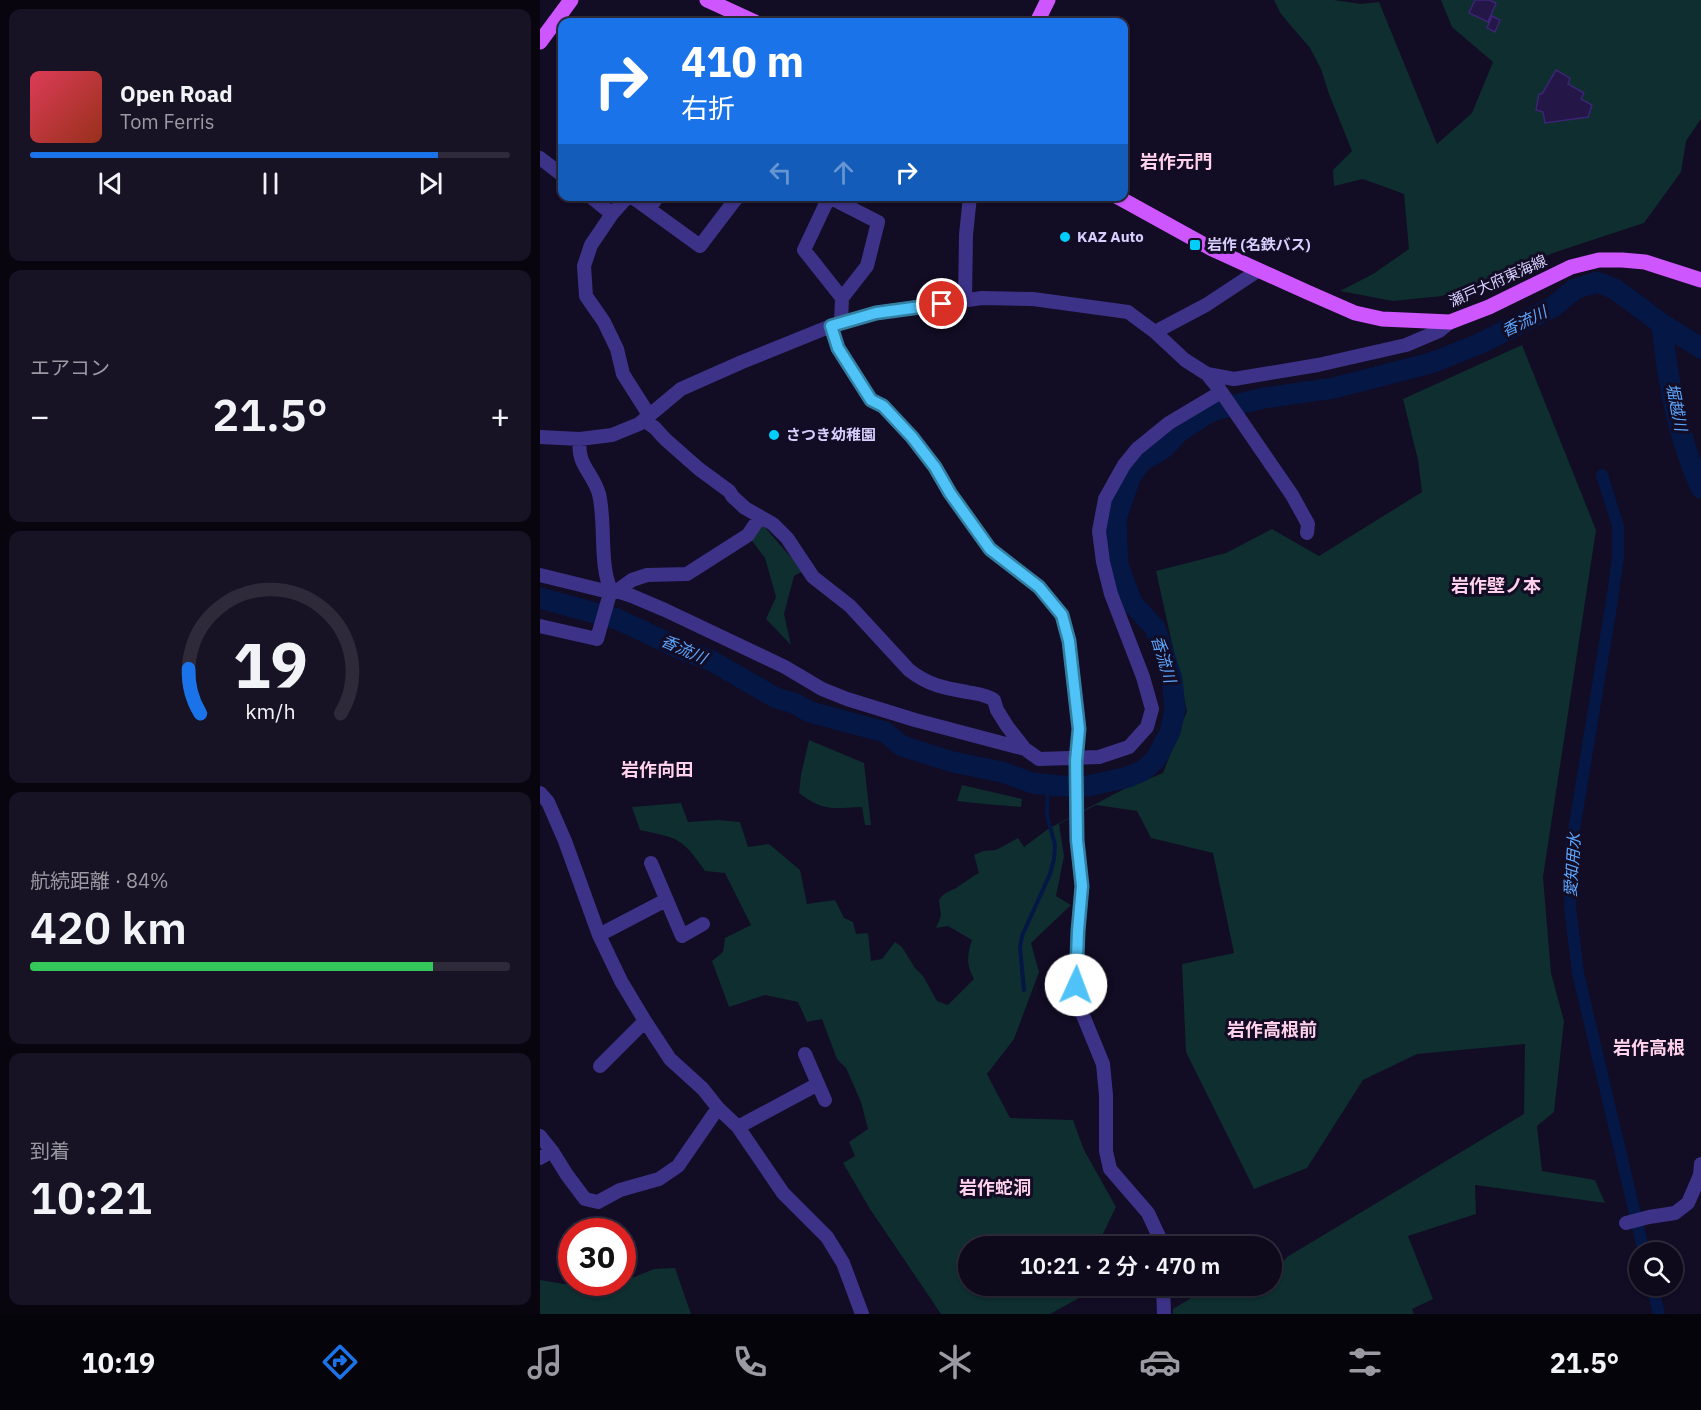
<!DOCTYPE html>
<html lang="ja">
<head>
<meta charset="utf-8">
<style>
  :root { --surface:#0e091b; --page:#171224; --text:#f1f3f6; --muted:#9b9aa3; --line:#2e2a3a; --accent:#1a73e8 }
  body { margin:0; font-family:"IBM Plex Sans","Noto Sans JP",sans-serif; background:var(--page); color:var(--text); height:100vh; display:flex; flex-direction:column; font-size:22px; white-space:nowrap }
  * { box-sizing:border-box; margin:0 }
  p { font-size:20px; color:var(--muted) }
  .icon { flex:none; width:33px; height:33px; fill:none; stroke:currentColor; stroke-width:2; stroke-linecap:round; stroke-linejoin:round }
  .map { position:relative; flex:1; overflow:hidden }
  .side { display:flex; flex-direction:column; gap:9px; padding:9px; background:#08050f; width:540px }
  .side>* { flex:none }
  .top-card { position:absolute; left:18px; top:18px; width:570px; height:183px; border-radius:12px; box-shadow:0 2px 4px #0004,0 0 0 2px var(--line); background:#1a73e8; color:#fff; overflow:hidden }
  .controls { position:absolute; left:1089px; top:1242px; display:grid; gap:12px }
  .controls a { display:grid; place-items:center; width:54px; height:54px; border-radius:50%; background:var(--surface); box-shadow:0 2px 4px #0004,0 0 0 2px var(--line); font-size:30px }
  .speed { position:absolute; left:18px; top:1218px; display:flex; gap:12px; font-size:30px; font-weight:700; text-align:center }
  .speed>* { display:grid; place-content:center; width:78px; height:78px; border-radius:50%; background:var(--surface); box-shadow:0 2px 4px #0004,0 0 0 2px var(--line); line-height:1 }
  .speed .limit { border:9px solid #d22; background:#fff; color:#111 }
  .pin { position:absolute; display:grid; place-items:center; width:51px; height:51px; color:#fff; margin:-26px; border:3px solid #fff; border-radius:50%; box-shadow:0 2px 6px #0007 }
  .me { position:absolute; width:66px; margin:-33px; rotate:2deg; stroke-linejoin:round; filter:drop-shadow(0 0 4px #0008) }
  .turn { display:flex; align-items:center; gap:21px; height:126px; padding:0 24px; font-size:27px }
  .turn .icon { width:78px; height:78px; stroke-width:2.5 }
  .turn b { display:block; font-size:42px; line-height:51px }
  .lanes { display:flex; align-items:center; height:57px; padding:0 24px; background:#0003; justify-content:center; gap:30px; direction:ltr }
  .lanes .off { opacity:.35 }
  .big { font-size:45px; font-weight:600; line-height:1.1 }
  .side .widget { flex:1; display:flex; flex-direction:column; justify-content:center; gap:9px; min-width:0; padding:0 21px; border-radius:12px; background:var(--page) }
  .side .dial { align-items:center; gap:0 }
  .dial svg { height:156px; overflow:visible; fill:none; stroke:var(--line); stroke-width:7; stroke-linecap:round; text-anchor:middle }
  .dial text { fill:var(--text); stroke:none }
  .song { display:flex; align-items:center; gap:18px }
  .cover { width:72px; height:72px; border-radius:9px; background:linear-gradient(135deg,hsl(350 70% 55%),hsl(10 70% 35%)) }
  .played { height:6px; border-radius:3px; background:linear-gradient(90deg,var(--accent) 85%,var(--line) 85%) }
  .keys { display:flex; justify-content:space-around; direction:ltr }
  .heat { display:flex; justify-content:space-between; align-items:center; font-size:33px; direction:ltr }
  .charge { height:9px; border-radius:4px; background:linear-gradient(90deg,#34c759 84%,var(--line) 0) }
  .trip { position:absolute; left:418px; top:1236px; width:324px; height:60px; border-radius:30px; background:var(--surface); box-shadow:0 2px 4px #0004,0 0 0 2px var(--line); font-weight:600; line-height:60px; text-align:center }
  .menu { display:flex; height:96px; justify-content:space-around; align-items:center; background:#06040b; color:var(--muted) }
  .menu .icon { width:42px; height:42px }
  .menu .on { color:var(--accent) }
  .menu b { font-size:27px; color:var(--text) }
  main { display:flex; flex:1; min-height:0 }
  .map>svg:first-child { display:block }
  .green { fill:#0e2e2f }
  .lines { fill:none; stroke-linecap:round; stroke-linejoin:round }
  .stream { stroke:#041745; stroke-width:4 }
  .canal { stroke:#041745; stroke-width:12 }
  .river { stroke:#041745; stroke-width:21 }
  .building { fill:#241647; stroke:#3c2576; stroke-width:1.5 }
  .minor { stroke:#3c3288; stroke-width:14 }
  .major { stroke:#ce56ff; stroke-width:15 }
  .route-casing { stroke:#337fa1; stroke-width:15 }
  .route { stroke:#4fc3f7; stroke-width:10 }
  .poi-dot { fill:#00cdfa; stroke:#120c24; stroke-width:2 }
  .labels { text-anchor:middle; stroke-width:6; stroke-linejoin:round; paint-order:stroke }
  .poi-label { font-size:15px; font-weight:bold; fill:#d8cfff; stroke:#120c24; text-anchor:start }
  .street-label { font-size:15px; fill:#d8cfff; stroke:#120c24 }
  .water-label { font-size:16px; font-style:italic; fill:#5da7ff; stroke:#120c24 }
  .quarter-label { font-size:18px; font-weight:bold; fill:#ffd1eb; stroke:#120c24 }
</style>
</head>
<body>
<main>
<section class="side">
<div class="widget">
<div class="song"><i class="cover"></i><div><b>Open Road</b><p>Tom Ferris</p></div></div>
<div class="played"></div>
<div class="keys"><svg class="icon" aria-label="previous" viewBox="0 0 24 24"><path d="M18 5L8 12l10 7zM5 5v14"/></svg><svg class="icon" aria-label="pause" viewBox="0 0 24 24"><path d="M8 5v14M16 5v14"/></svg><svg class="icon" aria-label="next" viewBox="0 0 24 24"><path d="M6 5l10 7-10 7zM19 5v14"/></svg></div>
</div>
<div class="widget"><p>エアコン</p>
<div class="heat"><a>−</a><b class="big">21.5°</b><a>+</a></div>
</div>
<div class="widget dial"><svg viewBox="0 0 100 80">
<path d="M14 69A42 42 0 1 1 86 69"/>
<path d="M14 69A42 42 0 0 1 8 46" stroke="#1a73e8"/>
<text x="50" y="56" font-size="32" font-weight="700">19</text>
<text x="50" y="72" font-size="11">km/h</text>
</svg></div>
<div class="widget"><p>航続距離 · 84%</p><b class="big">420 km</b><div class="charge"></div></div>
<div class="widget"><p>到着</p><b class="big">10:21</b></div>
</section>
<div class="map">
<svg width="1161" height="1314" viewBox="0 0 1161 1314">
  <rect width="100%" height="100%" fill="#120c24"/>
  <!-- green -->
  <path class="green" d="M734 0H794L821 4 839 2 897 144 932 113 953 62 912 27 901 0H1161V119L1146 141 1141 172 1104 223 1016 252 902 296 853 301 800 291 833 274 869 249 864 194 823 179 794 186 793 170 812 151 789 94 781 69 770 48 741 14Z
    M982 345 1056 530 1003 877 1011 973 1024 1021 1014 1112 997 1126 1002 1171 1055 1180 1065 1203 935 1185 936 1214 868 1236 893 1299 872 1309 874 1314H633V1309L658 1294 693 1286H732V1276L747 1257 984 1114 985 1044 877 1054 823 1080 767 1168 714 1189 646 1052 642 964 694 953 673 853 611 838 597 811 556 805 519 824 524 856 516 896 531 905 491 943 499 972 474 1039 447 1074 470 1118 533 1120 544 1150 576 1207 557 1246H429V1286H561L510 1314H401L330 1209 303 1163 315 1156 309 1142 328 1129 321 1102 306 1068 297 1059 282 1019 267 1022 258 1002 225 995 189 1007 172 961 183 952 185 938 211 925 185 873 165 871C142 838 139 838 100 830L92 807 141 803 148 822 178 820 200 822 208 847 229 844 260 870 267 904 295 900 304 918 313 922 316 934 328 933 331 961 342 959 355 942 362 947 375 968 383 976 397 1001 408 1005 434 979C426 964 427 956 432 940L408 926 396 928 401 916 399 900C404 892 409 892 416 888 424 883 431 877 439 873L434 855 443 851 456 850 478 838 484 847 508 829 584 789 623 773 647 711 616 571 686 553 732 529 779 556 882 492 878 460 863 399Z
    M222 524 263 571 254 576 244 614 251 645 226 619 236 597 225 558 210 538Z
    M269 740 324 763 331 825H325L322 807C292 808 284 812 259 793L261 775Z
    M422 785 482 799 481 807C460 805 439 804 417 801Z
    M135 1268 151 1314H0V1280L54 1289 82 1282 114 1269Z"/>
  <g class="lines">
    <!-- stream -->
    <path class="stream" d="M484 990 480 947 482 936 510 874 514 859 515 845 507 815 508 785"/>
    <!-- canal -->
    <path class="canal" d="M1062 475 1078 526V557L1071 607 1031 848 1030 907 1038 973 1104 1252
      M1112 1286 1119 1314"/>
    <!-- river -->
    <path class="river" d="M1122 324C1127 380 1138 437 1161 488
      M0 598 77 619 143 650 172 661 236 698 254 703 270 712 345 732 362 746 413 762 462 772 492 783 520 786H548L588 777 602 771 611 764 617 757 630 732 635 710 632 679 615 628 592 603 578 565 576 519 591 475 602 461 624 448 639 432 666 414 678 409 724 398 794 388 891 363 939 344 1013 307 1035 289 1057 282 1075 289 1122 324 1161 348"/>
  </g>
  <!-- building -->
  <path class="building" d="M935 0H949L956 3 948 22 929 13Z
    M952 16 960 20 955 32 947 28Z
    M1016 70 1030 78 1028 84 1044 93 1041 99 1052 105 1048 117 1005 123 1003 112 996 110 999 94H1002Z"/>
  <g class="lines">
    <!-- minor -->
    <path class="minor" d="M0 158 22 175
      M50 196 72 214
      M88 196 72 214 51 245 44 266 46 296 64 322 77 349 83 374 109 415
      M91 196 160 246 198 196
      M109 209 118 196
      M425 300 426 235 430 196
      M301 323 302 298 264 250 289 197 338 222 327 266 302 298
      M291 326 298 348 331 400 343 406 372 437 395 467 410 493 450 549 499 587 522 615 529 641 539 729 536 761V805L537 840 542 887 538 931 536 985 540 1008 563 1064 566 1095V1151L570 1169 608 1213 621 1241 622 1246
      M615 332 666 305 719 270
      M667 374 694 379 778 365 866 345 899 331 910 322
      M104 420 115 428 125 439 159 469 189 491 193 497 205 508 233 524 247 538 273 577 310 606 369 670C388 685 404 688 427 692 437 694 445 694 454 700L457 710 467 726 485 749 499 759 559 757 589 747 607 727 612 709 603 677 571 594 563 562 559 531 565 499 584 465 597 449 629 423 676 395 680 390
      M0 437 40 439 72 435 99 424 141 389 202 362 291 326 336 313 442 298 493 299 588 312 615 332 645 360 667 374 680 390 752 495 768 524 767 533
      M0 575 61 590 77 591 92 596 125 610 245 667 282 689 307 699 375 720 485 749
      M77 591 92 580 107 575 147 574 208 535 220 517
      M0 626 57 639 71 590C59 565 66 523 59 494 53 472 36 465 40 439
      M0 793 8 802 25 841 59 935 81 981 105 1021 130 1059 163 1089 178 1108 198 1127 243 1193 287 1237 303 1263 322 1314
      M111 863 142 936 163 924
      M59 935 126 900
      M60 1066 105 1021
      M278 1084 285 1100
      M198 1127 278 1084 265 1054
      M0 1136 12 1151
      M0 1158 12 1151 27 1175 45 1199 58 1202 80 1190 119 1179 138 1166 178 1108
      M1086 1223 1109 1217 1135 1213 1148 1203 1160 1175 1161 1164
      M623 1286 624 1314"/>
    <!-- major -->
    <path class="major" d="M167 0 215 22
      M497 22 508 0
      M0 42 31 0
      M576 196 672 249 767 292 815 313 842 319 910 322 949 307 1031 267 1059 260H1082L1105 262 1161 280"/>
  </g>
  <g class="lines">
    <defs>
      <path id="route" d="M402 304 336 313 291 326 298 348 331 400 343 406 372 437 395 467 410 493 450 549 499 587 522 615 529 641 539 729 536 761 537 840 542 886 538 931 536 985"/>
    </defs>
    <!-- route casing -->
    <use href="#route" class="route-casing"/>
    <!-- route -->
    <use href="#route" class="route"/>
  </g>
  <!-- markers -->
  <g class="poi-dot">
    <circle cx="525" cy="237" r="6"/>
    <rect x="649" y="239" width="12" height="12" rx="3"/>
    <circle cx="234" cy="435" r="6"/>
  </g>
  <g class="labels">
    <!-- poi labels -->
    <g class="poi-label">
      <text x="537" y="242">KAZ Auto</text>
      <text x="667" y="250">岩作 (名鉄バス)</text>
      <text x="246" y="440">さつき幼稚園</text>
    </g>
    <!-- street labels -->
    <g class="street-label">
      <text transform="translate(958 281) rotate(-24)" y="5">瀬戸大府東海線</text>
    </g>
    <!-- water labels -->
    <g class="water-label">
      <text transform="translate(984 321) rotate(-26)" y="6">香流川</text>
      <text transform="translate(1137 407) rotate(79)" y="6">堀越川</text>
      <text transform="translate(144 649) rotate(24)" y="6">香流川</text>
      <text transform="translate(624 659) rotate(73)" y="6">香流川</text>
      <text transform="translate(1032 865) rotate(-86)" y="6">愛知用水</text>
    </g>
    <!-- quarter labels -->
    <g class="quarter-label">
      <text x="636" y="168">岩作元門</text>
      <text x="956" y="592">岩作壁ノ本</text>
      <text x="117" y="776">岩作向田</text>
      <text x="732" y="1036">岩作高根前</text>
      <text x="1109" y="1054">岩作高根</text>
      <text x="455" y="1194">岩作蛇洞</text>
    </g>
  </g>
</svg>
<div class="controls">
<a><svg class="icon" aria-label="search" viewBox="0 0 24 24"><circle cx="10" cy="10" r="6"/><path d="M15 15l6 6"/></svg></a>
</div>
<div class="speed"><div class="limit">30</div></div>
<div class="pin" style="left:402px;top:304px;background:#d93025"><svg class="icon" aria-label="arrive" viewBox="0 0 24 24"><path d="M6 21V4h12l-3 4 3 4H6"/></svg></div>
<svg class="me" style="left:536px;top:985px" viewBox="-20 -20 40 40"><circle r="19" fill="#fff"/><path d="M0-13L10 11 0 6-10 11z" fill="#4fc3f7"/></svg>
<div class="trip">10:21 · 2 分 · 470 m</div>
<div class="top-card">
<div class="turn"><svg class="icon" aria-label="right" viewBox="0 0 24 24"><path d="M7 20v-9h11M14 6l5 5-5 5"/></svg><div><b>410 m</b>右折</div></div>
<div class="lanes"><svg class="icon off" aria-label="left" viewBox="0 0 24 24"><path d="M17 20v-9H6M10 6l-5 5 5 5"/></svg><svg class="icon off" aria-label="ahead" viewBox="0 0 24 24"><path d="M12 20V5M6 11l6-6 6 6"/></svg><svg class="icon" aria-label="right" viewBox="0 0 24 24"><path d="M7 20v-9h11M14 6l5 5-5 5"/></svg></div>
</div>
</div>
</main>
<nav class="menu">
<b>10:19</b>
<svg class="icon on" aria-label="directions" viewBox="0 0 24 24"><path d="M12 3l9 9-9 9-9-9zM9 14v-3h6M13 9l2 2-2 2"/></svg>
<svg class="icon" aria-label="music" viewBox="0 0 24 24"><path d="M9 18V5l10-2v13"/><circle cx="6" cy="18" r="3"/><circle cx="16" cy="16" r="3"/></svg>
<svg class="icon" aria-label="phone" viewBox="0 0 24 24"><path d="M5 4h4l2 5-3 2q2 4 5 5l2-3 5 2v4C11 20 4 13 5 4z"/></svg>
<svg class="icon" aria-label="climate" viewBox="0 0 24 24"><path d="M12 3v18M4 7l16 10M4 17L20 7"/></svg>
<svg class="icon" aria-label="car" viewBox="0 0 24 24"><path d="M5 17H2v-5l4-1 3-4h7l3 4 3 1v5h-3M9 17h6M6 11h13"/><circle cx="7" cy="17" r="2"/><circle cx="17" cy="17" r="2"/></svg>
<svg class="icon" aria-label="filters" viewBox="0 0 24 24"><path d="M4 7h16M4 17h16"/><circle cx="9" cy="7" r="2"/><circle cx="15" cy="17" r="2"/></svg>
<b>21.5°</b>
</nav>
</body>
</html>
